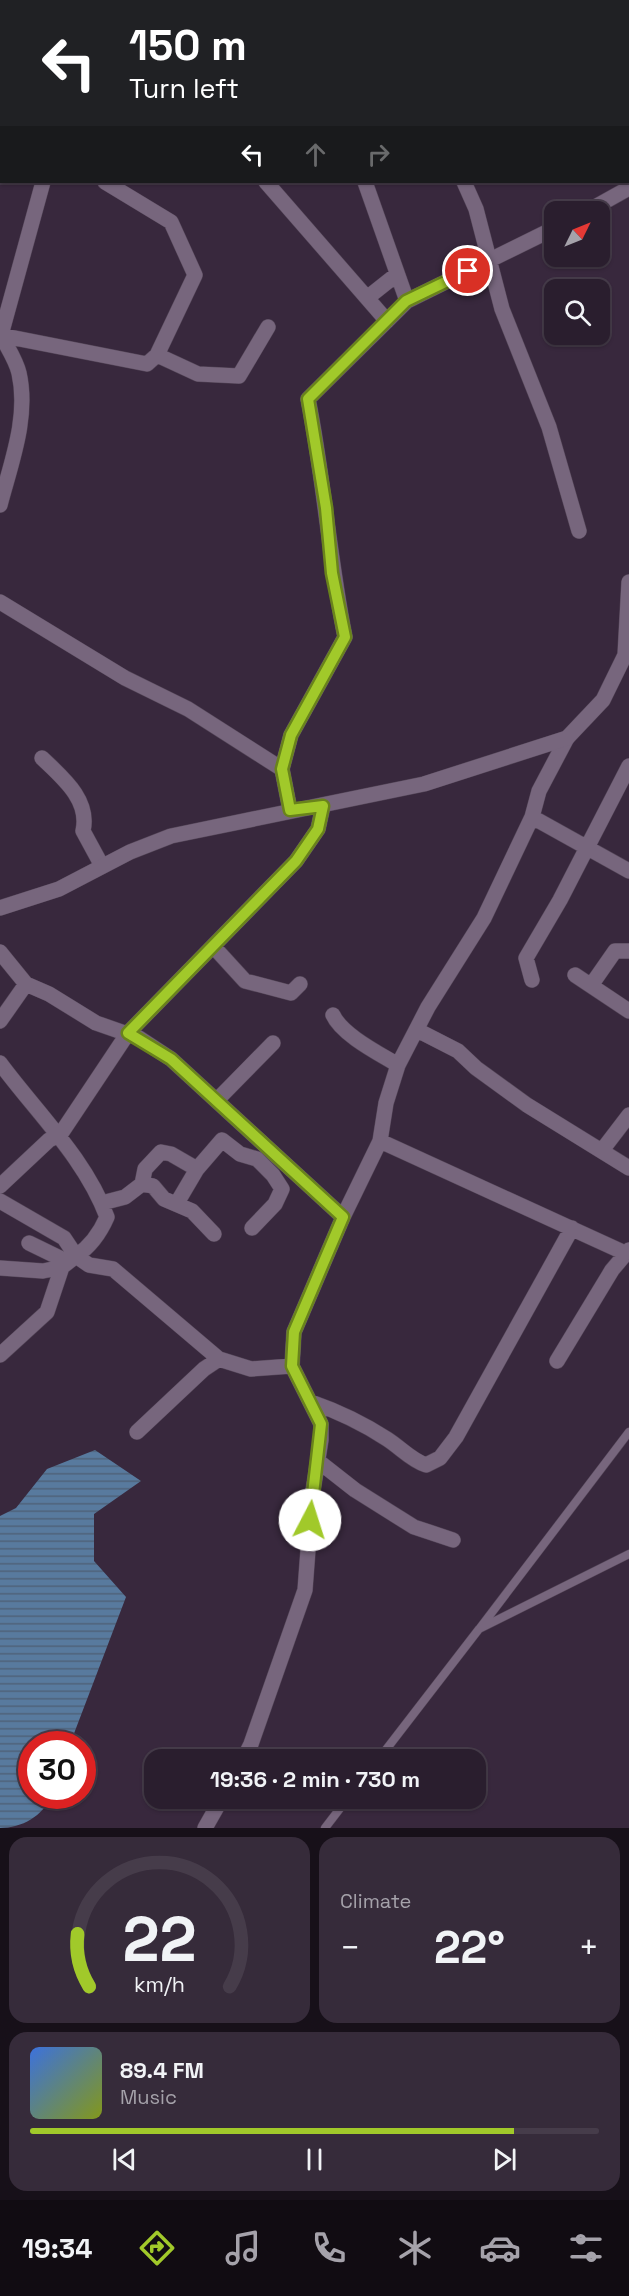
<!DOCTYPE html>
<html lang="en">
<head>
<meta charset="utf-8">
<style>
  :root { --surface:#2a1e2e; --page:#362b3a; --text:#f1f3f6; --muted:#a5a2aa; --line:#463c4a; --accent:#a1c92a }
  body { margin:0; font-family:"Space Grotesk",sans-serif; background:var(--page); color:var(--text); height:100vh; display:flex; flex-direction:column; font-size:22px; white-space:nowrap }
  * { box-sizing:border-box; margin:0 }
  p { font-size:20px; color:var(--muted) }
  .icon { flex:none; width:33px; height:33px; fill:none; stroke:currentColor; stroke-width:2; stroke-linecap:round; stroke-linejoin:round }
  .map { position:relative; height:1828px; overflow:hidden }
  .details { display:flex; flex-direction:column; gap:9px; padding:9px; background:#171019; flex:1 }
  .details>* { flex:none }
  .banner { position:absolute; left:0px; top:0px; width:630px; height:183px; box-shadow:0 2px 4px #0004,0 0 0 2px var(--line); background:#202124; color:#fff; overflow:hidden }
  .needle { width:39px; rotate:47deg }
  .tools { position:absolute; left:544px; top:201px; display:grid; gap:12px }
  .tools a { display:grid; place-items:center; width:66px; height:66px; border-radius:12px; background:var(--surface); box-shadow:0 2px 4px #0004,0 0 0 2px var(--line); font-size:30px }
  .speed { position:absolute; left:18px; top:1731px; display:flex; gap:12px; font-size:30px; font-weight:700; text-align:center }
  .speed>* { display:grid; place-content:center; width:78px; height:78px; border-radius:50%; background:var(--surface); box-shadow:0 2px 4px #0004,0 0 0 2px var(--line); line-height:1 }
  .speed .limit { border:9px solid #d22; background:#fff; color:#111 }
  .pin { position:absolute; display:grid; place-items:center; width:51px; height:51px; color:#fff; margin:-26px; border:3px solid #fff; border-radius:50%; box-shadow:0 2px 6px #0007 }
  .me { position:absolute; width:66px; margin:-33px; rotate:5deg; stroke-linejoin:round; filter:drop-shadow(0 0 4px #0008) }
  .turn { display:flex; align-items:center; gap:21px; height:126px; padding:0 30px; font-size:27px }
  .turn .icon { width:78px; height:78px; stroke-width:2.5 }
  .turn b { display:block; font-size:42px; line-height:51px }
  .lanes { display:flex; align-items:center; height:57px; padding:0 30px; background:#0003; justify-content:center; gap:30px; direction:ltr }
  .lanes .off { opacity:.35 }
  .big { font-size:45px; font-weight:700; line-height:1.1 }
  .details .widget { flex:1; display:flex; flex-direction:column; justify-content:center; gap:9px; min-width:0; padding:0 21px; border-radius:18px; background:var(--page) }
  .details .dial { align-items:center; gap:0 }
  .dial svg { height:156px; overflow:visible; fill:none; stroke:var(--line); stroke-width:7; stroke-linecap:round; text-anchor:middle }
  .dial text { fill:var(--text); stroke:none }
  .song { display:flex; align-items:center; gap:18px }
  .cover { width:72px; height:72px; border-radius:9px; background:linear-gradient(135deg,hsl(220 70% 55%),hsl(70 70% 35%)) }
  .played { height:6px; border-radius:3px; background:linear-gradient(90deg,var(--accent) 85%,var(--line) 85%) }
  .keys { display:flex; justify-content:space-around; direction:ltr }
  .heat { display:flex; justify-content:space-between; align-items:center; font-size:33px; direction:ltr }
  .details .tiles { flex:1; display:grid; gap:9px; grid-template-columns:1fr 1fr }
  .widget:last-child { grid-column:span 2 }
  .trip { position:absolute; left:144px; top:1749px; width:342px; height:60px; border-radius:18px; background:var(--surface); box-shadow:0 2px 4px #0004,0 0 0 2px var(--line); font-weight:700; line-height:60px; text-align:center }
  .tab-bar { display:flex; height:96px; justify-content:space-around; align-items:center; background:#110c12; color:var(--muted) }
  .tab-bar .icon { width:42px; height:42px }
  .tab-bar .selected { color:var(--accent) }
  .tab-bar b { font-size:27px; color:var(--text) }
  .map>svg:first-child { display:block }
  .water { fill:url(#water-rules) }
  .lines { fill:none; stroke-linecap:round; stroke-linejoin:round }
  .service-casing { stroke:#544658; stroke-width:9 }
  .minor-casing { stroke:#544658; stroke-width:16 }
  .secondary-casing { stroke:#544658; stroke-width:16 }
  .service { stroke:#77667d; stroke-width:8 }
  .minor { stroke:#77667d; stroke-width:15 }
  .secondary { stroke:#77667d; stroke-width:15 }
  .route-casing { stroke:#69831b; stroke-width:15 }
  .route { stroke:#a1c92a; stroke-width:10 }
</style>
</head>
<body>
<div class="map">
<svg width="629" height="1828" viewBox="0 0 629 1828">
  <defs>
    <pattern id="water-rules" width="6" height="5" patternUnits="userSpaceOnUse" patternTransform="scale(1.5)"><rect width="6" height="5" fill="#587a9e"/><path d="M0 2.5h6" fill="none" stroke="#4f627a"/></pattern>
  </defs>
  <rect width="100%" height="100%" fill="#38283d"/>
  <!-- water -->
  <path class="water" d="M95 1450 141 1481 94 1514V1561L126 1597 70 1744H32V1796H51C43 1816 22 1828 0 1828V1516L16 1508 47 1469Z"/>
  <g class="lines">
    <defs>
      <path id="service" d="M480 1628 629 1432
        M378 1760 479 1629 629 1554
        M325 1828 348 1798"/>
      <path id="minor" d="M116 0 117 2
        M285 0 286 2
        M401 0V2
        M264 2 266 0
        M519 2 521 0
        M628 145H629
        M266 182 387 321
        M365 182 407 301
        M464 182 476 209 502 309 549 427 579 531
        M586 212 629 188
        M367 298 396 275
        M0 335 147 364 157 355 195 275 171 222 105 182
        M157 355 198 374 239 376 268 327
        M0 505C11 463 29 417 19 373 16 360 7 347 1 335L43 182
        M0 602 125 678 188 709 282 769
        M42 758C63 778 90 800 83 831L102 866
        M290 810 282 769 291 735 345 637C329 558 324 478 308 399L407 301 555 228
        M532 817 629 871
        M213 946 245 981 291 993 300 984
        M0 952 26 984 49 994 96 1023 139 1038 171 1059 343 1217
        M575 975 629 1011
        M532 980 526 958 560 900 629 766
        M592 984 615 951H629
        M333 1015C342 1035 380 1054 398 1065
        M0 1021 26 984
        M417 1030 458 1051 476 1068 527 1105 629 1168
        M0 1063C37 1113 85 1158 107 1217 100 1233 91 1246 76 1256L64 1238 0 1201
        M217 1100 273 1043
        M380 1141 625 1253
        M603 1149 629 1115
        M142 1184 145 1169 161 1152 171 1154 197 1169
        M0 1186 49 1140 60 1135 128 1033 296 861 318 829 323 806
        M102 1203 125 1197 142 1184 153 1186 164 1199 192 1211 214 1234
        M177 1203 197 1169 222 1140 240 1154 257 1159 273 1175 282 1189 275 1204 252 1228
        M29 1243 66 1261
        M0 1268 43 1271 62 1267 76 1256 89 1265 113 1269 219 1359 251 1369 292 1366
        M0 1355 47 1312 62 1267
        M557 1361 612 1270 629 1250
        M311 1402C337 1411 364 1424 387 1439 401 1448 411 1460 426 1465L440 1458 456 1437 572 1228
        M137 1432 204 1369 219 1359
        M318 1461 355 1490 414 1527 453 1540
        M243 1760 251 1744 305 1590 312 1497 321 1440V1424L292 1366 294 1332 343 1217 380 1141 386 1103 398 1065 428 1007 484 918 532 817 539 791 567 738
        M205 1828 222 1798"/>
      <path id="secondary" d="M0 908 59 889 130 852 171 836 424 784 567 738 603 700 625 655 629 582"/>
    </defs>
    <!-- service casing -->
    <use href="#service" class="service-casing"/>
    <!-- minor casing -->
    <use href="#minor" class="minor-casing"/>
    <!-- secondary casing -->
    <use href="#secondary" class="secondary-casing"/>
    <!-- service -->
    <use href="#service" class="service"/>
    <!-- minor -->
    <use href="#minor" class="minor"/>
    <!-- secondary -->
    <use href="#secondary" class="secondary"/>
  </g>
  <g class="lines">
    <defs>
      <path id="route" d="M310 1520 321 1424 292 1366 294 1332 343 1217 171 1059 128 1033 296 861 318 829 323 806 290 810 282 769 291 735 345 637 332 573 326 508 308 399 406 301 468 271"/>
    </defs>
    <!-- route casing -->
    <use href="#route" class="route-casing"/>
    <!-- route -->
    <use href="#route" class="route"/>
  </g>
</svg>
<div class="tools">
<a><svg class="needle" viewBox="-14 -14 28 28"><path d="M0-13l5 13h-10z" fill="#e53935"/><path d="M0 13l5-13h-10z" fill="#a5a2aa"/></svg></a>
<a><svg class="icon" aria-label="search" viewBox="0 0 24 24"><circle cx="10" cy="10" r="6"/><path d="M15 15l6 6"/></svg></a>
</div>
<div class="speed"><div class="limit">30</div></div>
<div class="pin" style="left:468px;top:271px;background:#d93025"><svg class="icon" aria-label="arrive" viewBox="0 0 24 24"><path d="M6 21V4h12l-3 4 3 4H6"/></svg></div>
<svg class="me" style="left:310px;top:1520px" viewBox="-20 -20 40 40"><circle r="19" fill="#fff"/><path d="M0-13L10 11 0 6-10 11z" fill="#a1c92a"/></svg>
<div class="trip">19:36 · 2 min · 730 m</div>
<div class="banner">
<div class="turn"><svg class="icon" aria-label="left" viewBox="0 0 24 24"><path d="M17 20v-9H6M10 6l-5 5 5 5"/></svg><div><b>150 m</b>Turn left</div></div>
<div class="lanes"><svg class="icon" aria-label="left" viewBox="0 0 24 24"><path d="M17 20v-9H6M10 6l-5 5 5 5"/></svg><svg class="icon off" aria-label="ahead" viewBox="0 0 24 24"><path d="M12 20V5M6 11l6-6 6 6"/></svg><svg class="icon off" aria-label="right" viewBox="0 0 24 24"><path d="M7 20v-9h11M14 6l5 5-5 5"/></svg></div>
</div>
</div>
<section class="details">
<div class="tiles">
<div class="widget dial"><svg viewBox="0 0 100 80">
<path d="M14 69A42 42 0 1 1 86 69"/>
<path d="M14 69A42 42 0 0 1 8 42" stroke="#a1c92a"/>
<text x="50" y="56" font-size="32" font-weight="700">22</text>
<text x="50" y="72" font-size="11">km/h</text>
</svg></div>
<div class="widget"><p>Climate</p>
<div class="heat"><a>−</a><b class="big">22°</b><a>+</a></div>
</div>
<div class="widget">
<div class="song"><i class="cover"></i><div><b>89.4 FM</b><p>Music</p></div></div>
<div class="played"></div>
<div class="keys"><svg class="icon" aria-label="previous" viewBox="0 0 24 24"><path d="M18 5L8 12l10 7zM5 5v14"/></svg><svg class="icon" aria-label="pause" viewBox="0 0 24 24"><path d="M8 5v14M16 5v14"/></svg><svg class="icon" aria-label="next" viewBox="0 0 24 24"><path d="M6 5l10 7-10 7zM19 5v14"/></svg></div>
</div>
</div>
</section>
<nav class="tab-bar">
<b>19:34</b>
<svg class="icon selected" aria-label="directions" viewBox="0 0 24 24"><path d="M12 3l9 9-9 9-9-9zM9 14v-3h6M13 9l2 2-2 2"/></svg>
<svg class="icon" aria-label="music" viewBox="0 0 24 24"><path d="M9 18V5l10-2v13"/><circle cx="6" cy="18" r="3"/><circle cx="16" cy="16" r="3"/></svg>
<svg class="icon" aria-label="phone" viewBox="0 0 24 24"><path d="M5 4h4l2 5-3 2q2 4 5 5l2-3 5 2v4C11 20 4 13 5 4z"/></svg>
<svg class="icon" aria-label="climate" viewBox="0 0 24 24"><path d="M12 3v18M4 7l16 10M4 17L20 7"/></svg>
<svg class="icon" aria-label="car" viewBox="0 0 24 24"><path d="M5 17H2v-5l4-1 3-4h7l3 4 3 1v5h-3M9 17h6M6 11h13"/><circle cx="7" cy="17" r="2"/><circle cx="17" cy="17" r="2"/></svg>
<svg class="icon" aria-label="filters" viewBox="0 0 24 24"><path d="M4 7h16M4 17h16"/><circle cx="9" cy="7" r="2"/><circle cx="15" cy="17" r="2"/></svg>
</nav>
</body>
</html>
